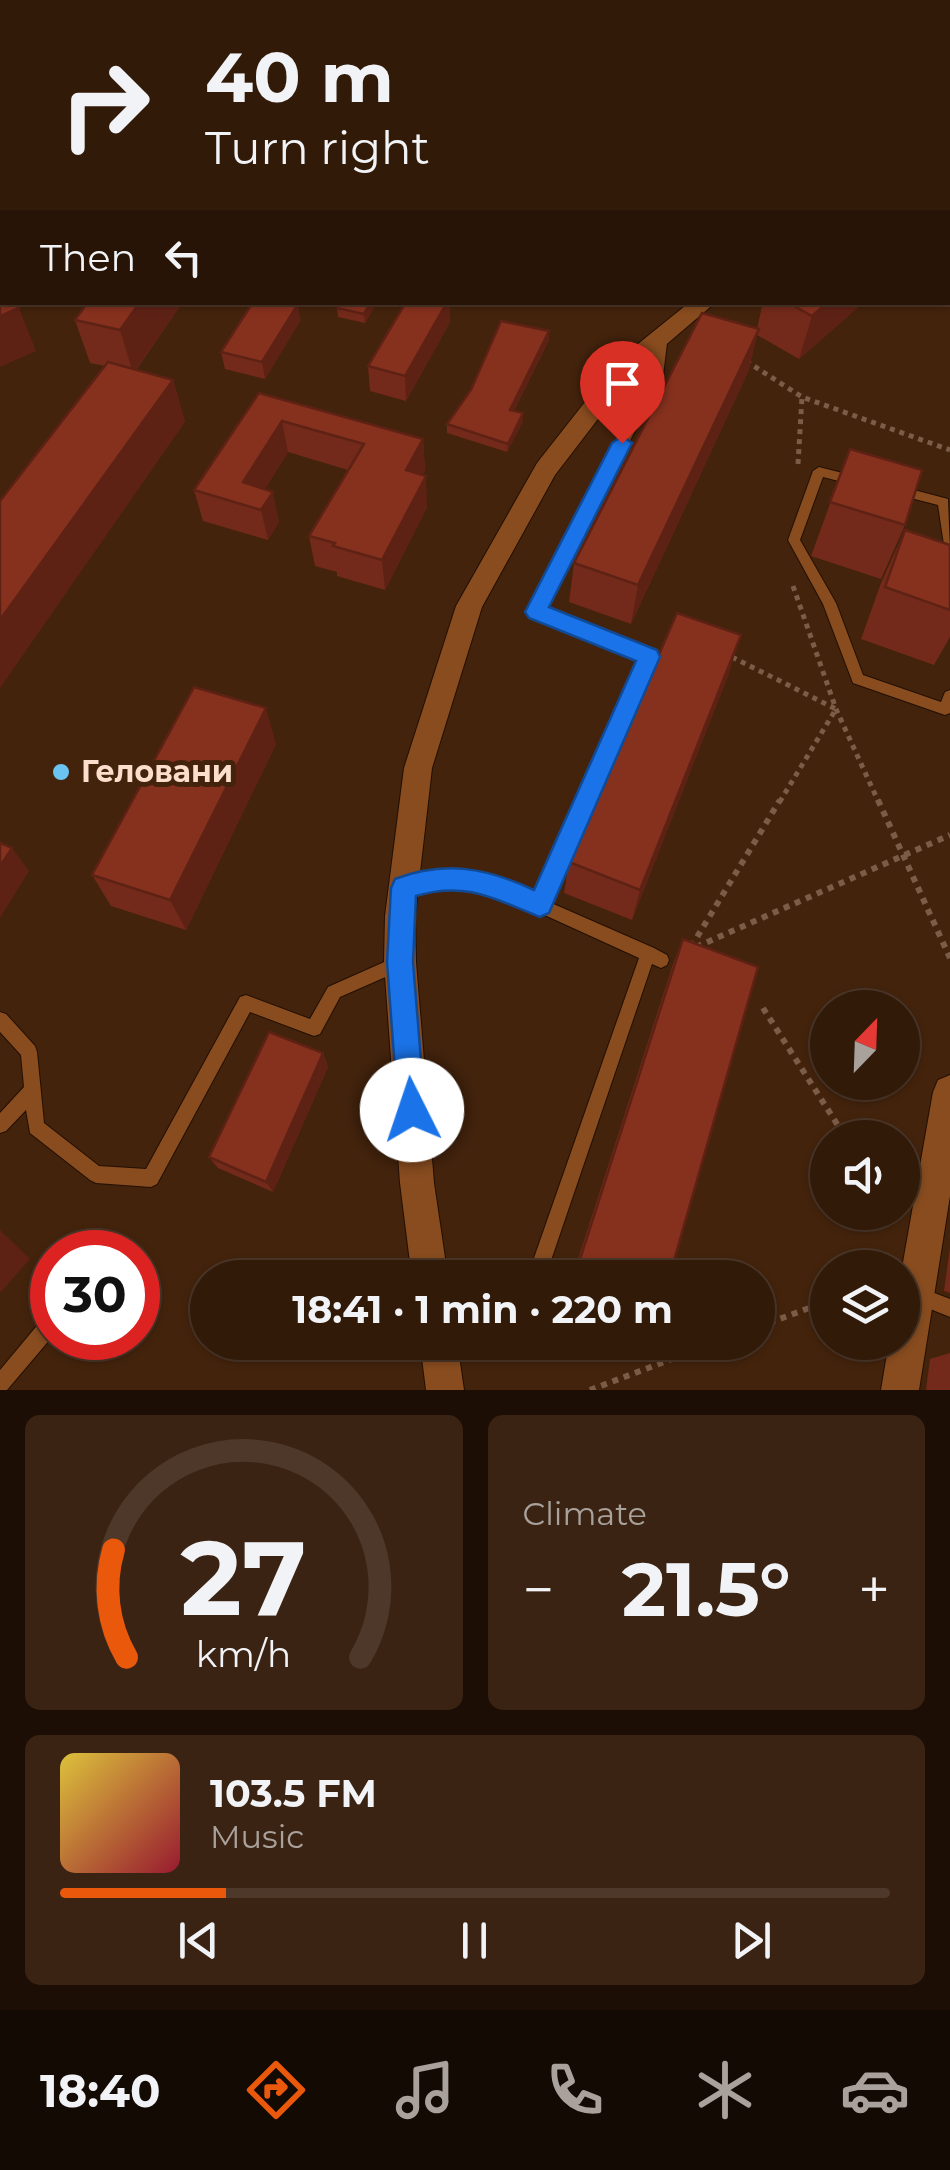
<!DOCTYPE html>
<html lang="en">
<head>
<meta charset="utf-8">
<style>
  :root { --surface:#321a09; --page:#3a2312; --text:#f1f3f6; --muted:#a8a19c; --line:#4d382a; --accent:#ea580c }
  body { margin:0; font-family:Montserrat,sans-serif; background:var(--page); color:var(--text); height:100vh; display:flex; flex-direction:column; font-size:38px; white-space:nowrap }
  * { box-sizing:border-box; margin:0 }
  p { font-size:32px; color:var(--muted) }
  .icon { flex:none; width:55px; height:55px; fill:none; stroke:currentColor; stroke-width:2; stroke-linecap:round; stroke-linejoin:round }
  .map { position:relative; height:1390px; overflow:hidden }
  .side { display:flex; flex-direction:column; gap:25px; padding:25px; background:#1c0e05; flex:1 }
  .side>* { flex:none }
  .hud { position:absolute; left:0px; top:0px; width:950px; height:305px; box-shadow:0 2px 8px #0004,0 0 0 2px var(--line); background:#321a09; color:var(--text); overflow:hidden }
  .needle { width:65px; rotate:23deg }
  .buttons { position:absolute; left:810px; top:990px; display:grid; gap:20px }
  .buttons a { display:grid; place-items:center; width:110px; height:110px; border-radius:50%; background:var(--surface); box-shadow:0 2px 8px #0004,0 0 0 2px var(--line); font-size:50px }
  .speed { position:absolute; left:30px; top:1230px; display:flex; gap:20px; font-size:50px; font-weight:700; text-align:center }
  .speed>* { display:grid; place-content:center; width:130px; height:130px; border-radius:50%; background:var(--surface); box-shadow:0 2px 8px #0004,0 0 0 2px var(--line); line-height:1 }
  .speed .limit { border:15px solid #d22; background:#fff; color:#111 }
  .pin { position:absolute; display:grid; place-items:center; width:85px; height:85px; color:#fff; margin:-102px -42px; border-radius:50% 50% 50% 0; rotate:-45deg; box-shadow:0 0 10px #0007 }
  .pin .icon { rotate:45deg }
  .me { position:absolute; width:110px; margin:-55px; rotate:356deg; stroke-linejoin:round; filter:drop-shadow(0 0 8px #0008) }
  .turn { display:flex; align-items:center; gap:35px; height:210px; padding:0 40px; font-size:45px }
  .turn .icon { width:130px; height:130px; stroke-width:2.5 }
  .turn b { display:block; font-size:70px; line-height:85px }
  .then { display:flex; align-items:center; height:95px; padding:0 40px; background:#0003; gap:20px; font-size:38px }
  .big { font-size:75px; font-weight:700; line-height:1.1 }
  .side .widget { flex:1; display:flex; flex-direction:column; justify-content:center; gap:15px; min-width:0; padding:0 35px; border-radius:15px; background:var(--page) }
  .side .dial { align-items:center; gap:0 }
  .dial svg { height:260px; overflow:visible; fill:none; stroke:var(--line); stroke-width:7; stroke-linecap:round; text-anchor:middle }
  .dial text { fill:var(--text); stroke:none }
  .song { display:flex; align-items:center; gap:30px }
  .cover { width:120px; height:120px; border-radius:15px; background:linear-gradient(135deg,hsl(50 70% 55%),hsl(350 70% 35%)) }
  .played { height:10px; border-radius:5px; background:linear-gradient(90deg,var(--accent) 20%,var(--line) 20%) }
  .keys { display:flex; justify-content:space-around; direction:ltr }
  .heat { display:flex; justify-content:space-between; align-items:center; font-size:55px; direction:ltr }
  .side .tiles { flex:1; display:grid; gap:25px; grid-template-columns:1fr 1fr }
  .widget:last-child { grid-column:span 2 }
  .trip { position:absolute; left:190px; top:1260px; width:585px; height:100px; border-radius:50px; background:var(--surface); box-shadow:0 2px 8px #0004,0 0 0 2px var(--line); font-weight:700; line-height:100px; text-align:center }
  .menu { display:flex; height:160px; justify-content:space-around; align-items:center; background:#140a04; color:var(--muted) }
  .menu .icon { width:70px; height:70px }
  .menu .selected { color:var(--accent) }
  .menu b { font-size:45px; color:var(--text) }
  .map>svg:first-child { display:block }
  .green { fill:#722e4d }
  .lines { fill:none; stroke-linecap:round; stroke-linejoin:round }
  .lane-casing { stroke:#220f03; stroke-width:2 }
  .street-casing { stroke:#220f03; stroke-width:2 }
  .path-far2 { stroke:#7b5c47; stroke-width:4; stroke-dasharray:4 4; stroke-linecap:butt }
  .path-far1 { stroke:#7b5c47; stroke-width:5; stroke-dasharray:5 5; stroke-linecap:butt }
  .path { stroke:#7b5c47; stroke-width:6; stroke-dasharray:6 6; stroke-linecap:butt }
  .lane { fill:#884c1f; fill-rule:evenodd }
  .street { fill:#884c1f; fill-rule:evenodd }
  .wall { fill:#732a1a }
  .shaded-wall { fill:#5e2215 }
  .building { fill:#86311e; stroke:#5e2215; stroke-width:2.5 }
  .route { fill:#1a73e8; stroke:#114b97; stroke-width:2.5 }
  .poi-dot { fill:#6bc3f2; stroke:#43230c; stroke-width:4 }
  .labels { text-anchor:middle; stroke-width:10; stroke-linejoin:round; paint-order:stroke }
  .poi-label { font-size:30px; font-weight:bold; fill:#fbdecc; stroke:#43230c; text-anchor:start }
</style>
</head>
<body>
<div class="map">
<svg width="950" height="1390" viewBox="0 0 950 1390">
  <rect width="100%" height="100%" fill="#43230c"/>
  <!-- green -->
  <path class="green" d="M0 0H217L2 2 0 186Z"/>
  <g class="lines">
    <defs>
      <path id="lane" d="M427 0H439L436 2H426Z
        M729 0H743L745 2H733Z
        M838 0H850L847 2H837Z
        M662 331 668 335 663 376 544 609 654 653 656 657 549 902 654 948 667 955 669 960 667 965 661 968 652 964 545 1278H527L639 958 516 902 489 892 458 887H442L404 894 399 892 396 887 399 882C447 866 491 876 536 896L641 660 531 615 529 611 651 376 656 335Z
        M819 467 858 477 860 480 854 485 823 477 800 540 836 603 863 675 941 702 945 692 950 690V713L945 715 853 683 823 604 788 540 813 471Z
        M899 486 948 499 950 550 944 545 938 505 895 494 893 491 895 488Z
        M400 955 406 958 408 963 406 968 340 997 320 1034 314 1036 250 1012 157 1184 151 1187 96 1183 90 1180 30 1133 26 1110 6 1131 0 1133V1113L24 1087 21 1055 0 1032V1012L6 1014 35 1046 37 1052 44 1123 99 1166 146 1169 240 997 246 995 310 1019 328 987Z
        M919 1287 950 1299V1317L913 1302 910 1296 913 1290Z
        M52 1314V1337L7 1390H0V1370L45 1316Z"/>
      <path id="street" d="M950 169V181L948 182V170Z
        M690 302H716L634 372 555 475 482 607 432 768 415 916 416 962 434 1183 448 1278H412L400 1183 384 962 385 916 404 768 456 606 537 463 618 360Z
        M950 1075V1196L919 1390H881L889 1342H902V1268L933 1092 938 1080Z
        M420 1342H457L464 1390H426Z"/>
    </defs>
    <!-- lane casing -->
    <use href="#lane" class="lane-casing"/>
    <!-- street casing -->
    <use href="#street" class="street-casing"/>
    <!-- path-far2 -->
    <path class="path-far2" d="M201 0 208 2
      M101 2 105 0
      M639 2 644 0"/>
    <!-- path-far1 -->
    <path class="path-far1" d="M746 361 802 397 950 450
      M798 464 802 397
      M793 586 836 709 879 803
      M732 657 836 709 779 803"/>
    <!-- path -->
    <path class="path" d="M878 800 950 958
      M691 947 780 800
      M696 947 950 835
      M763 1008 846 1138
      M758 1327 828 1301
      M590 1390 717 1342"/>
    <!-- lane -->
    <use href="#lane" class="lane"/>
    <!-- street -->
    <use href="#street" class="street"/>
  </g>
  <!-- wall -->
  <path class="wall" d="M517 0H622L617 2H516Z
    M950 199V266L948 265V201Z
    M88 302H183L136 370 173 380 185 422 105 366 90 363 75 320Z
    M340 302H375V306L365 323 338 317 337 308Z
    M763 302H864L799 359 757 335 748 372 631 624 569 602 574 563 757 329Z
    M298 304 300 321 265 379 225 369 221 352Z
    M450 322 406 401 370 391 368 366Z
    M549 331V340L514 411 523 413V421L507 452 447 433V424Z
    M259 393 423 439 425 470 422 475 427 507 385 590 337 576V572L315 566 309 536 348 470 288 452 265 489 279 522 268 540 203 521 194 490Z
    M850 449 905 525 881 579 811 556Z
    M905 530 950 545V637L934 665 861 639 881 583Z
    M729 673 632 920 564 893 569 862Z
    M276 744 186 930 111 906 92 875Z
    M683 939 669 1278H572L672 967Z
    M323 1053 328 1067 273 1192 218 1168 209 1157Z
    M950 1248V1293L944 1291Z
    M618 1342H651L640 1352Z
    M950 1353V1390H926L930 1359Z"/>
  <!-- shaded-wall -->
  <path class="shaded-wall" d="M300 0H374V2H295Z
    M548 0H622L617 2H548Z
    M2 242V293L0 294V243Z
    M140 302H183L133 373 120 330Z
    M371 302H375V306L365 323 364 314Z
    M447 302H450V322L406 401 405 376Z
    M828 302H864L799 359 812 316Z
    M298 304 300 321 265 379 262 362Z
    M19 308 36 351 0 367V316Z
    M759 329 748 372 631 624 638 585Z
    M549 331V340L510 419V410Z
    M173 380 185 422 0 688V620Z
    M523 413V421L507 452 508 444Z
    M282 421 288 452 253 508 243 482Z
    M423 439 425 470 408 501 406 470Z
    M426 476 427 507 385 590 382 560Z
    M273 492 279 522 268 540 261 510Z
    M741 635 729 673 632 920 640 890Z
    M266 708 276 744 186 930 170 900Z
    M12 848 29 871 0 918V866Z
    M323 1053 328 1067 273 1192 266 1182Z
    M0 1230 30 1259 0 1293Z"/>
  <!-- building -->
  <path class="building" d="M244 0H300L295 2H239Z
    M950 199V214L948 213V201Z
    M2 207V242L0 243V208Z
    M0 283 2 286V302H15L19 308 0 316Z
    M88 302H140L120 330 75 320Z
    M253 302 298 304 262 362 221 352Z
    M340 302H371L364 314 337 308Z
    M406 302H447L405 376 368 366Z
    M787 302H828L812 316Z
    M702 313 759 329 638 585 574 563Z
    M501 321 549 331 510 410 523 413 508 444 447 424 471 390Z
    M108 362 173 380 0 620V501Z
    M259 393 423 439 406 470 426 476 382 560 333 546 335 543 309 536 364 444 282 421 243 482 273 492 261 510 194 490Z
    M850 449 922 470 905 525 830 502Z
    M905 530 950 545V610L885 587Z
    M677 613 741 635 640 890 569 862Z
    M194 687 266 708 170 900 92 875Z
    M0 843 12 848 0 866Z
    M683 939 758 967 669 1278H574Z
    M269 1032 323 1053 266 1182 209 1157Z"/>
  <!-- route -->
  <path class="route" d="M622 436 632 443 549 607 657 650 660 657 549 913 540 917C495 899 466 881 416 896L413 962 425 1110 421 1119 412 1123 402 1119 398 1110 387 962 391 888 395 879C445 860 487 868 534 890L636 661 529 618 525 612 612 443Z"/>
  <!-- markers -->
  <circle class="poi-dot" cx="61" cy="772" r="10"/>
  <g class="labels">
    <!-- poi labels -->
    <g class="poi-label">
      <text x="81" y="782">Геловани</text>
    </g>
  </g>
</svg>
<div class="buttons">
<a><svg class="needle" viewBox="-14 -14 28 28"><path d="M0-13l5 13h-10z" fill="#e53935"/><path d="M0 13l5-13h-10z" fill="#a8a19c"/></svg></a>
<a><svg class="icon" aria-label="sound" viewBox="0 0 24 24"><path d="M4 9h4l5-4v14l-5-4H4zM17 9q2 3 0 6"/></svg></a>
<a><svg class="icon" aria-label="layers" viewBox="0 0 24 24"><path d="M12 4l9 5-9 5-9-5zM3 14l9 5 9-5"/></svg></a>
</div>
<div class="speed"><div class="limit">30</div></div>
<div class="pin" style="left:622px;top:443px;background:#d93025"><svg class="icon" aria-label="arrive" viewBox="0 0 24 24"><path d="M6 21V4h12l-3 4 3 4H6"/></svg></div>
<svg class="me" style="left:412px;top:1110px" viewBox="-20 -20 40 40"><circle r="19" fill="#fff"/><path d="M0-13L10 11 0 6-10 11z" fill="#1a73e8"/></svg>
<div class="trip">18:41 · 1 min · 220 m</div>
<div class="hud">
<div class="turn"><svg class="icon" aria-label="right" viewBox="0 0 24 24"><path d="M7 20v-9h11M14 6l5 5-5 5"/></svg><div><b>40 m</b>Turn right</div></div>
<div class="then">Then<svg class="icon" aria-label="left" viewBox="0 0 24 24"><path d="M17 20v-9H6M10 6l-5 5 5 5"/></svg></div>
</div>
</div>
<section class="side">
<div class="tiles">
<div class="widget dial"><svg viewBox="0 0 100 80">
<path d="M14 69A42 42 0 1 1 86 69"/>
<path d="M14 69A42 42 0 0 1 10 36" stroke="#ea580c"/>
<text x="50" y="56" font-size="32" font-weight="700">27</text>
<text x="50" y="72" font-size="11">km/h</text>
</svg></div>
<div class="widget"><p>Climate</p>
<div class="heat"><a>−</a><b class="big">21.5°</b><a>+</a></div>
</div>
<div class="widget">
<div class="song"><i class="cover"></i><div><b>103.5 FM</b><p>Music</p></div></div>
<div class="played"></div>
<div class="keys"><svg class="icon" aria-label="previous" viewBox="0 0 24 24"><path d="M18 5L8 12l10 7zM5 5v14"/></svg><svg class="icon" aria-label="pause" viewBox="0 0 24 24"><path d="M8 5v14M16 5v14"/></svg><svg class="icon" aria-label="next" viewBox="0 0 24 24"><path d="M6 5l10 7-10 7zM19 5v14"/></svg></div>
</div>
</div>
</section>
<nav class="menu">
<b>18:40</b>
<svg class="icon selected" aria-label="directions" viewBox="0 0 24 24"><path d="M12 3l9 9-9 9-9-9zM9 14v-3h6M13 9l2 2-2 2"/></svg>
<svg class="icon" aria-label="music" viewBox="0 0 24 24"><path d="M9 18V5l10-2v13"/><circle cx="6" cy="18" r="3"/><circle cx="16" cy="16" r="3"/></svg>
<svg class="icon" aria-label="phone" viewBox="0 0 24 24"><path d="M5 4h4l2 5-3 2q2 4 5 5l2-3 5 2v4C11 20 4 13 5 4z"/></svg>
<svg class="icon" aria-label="climate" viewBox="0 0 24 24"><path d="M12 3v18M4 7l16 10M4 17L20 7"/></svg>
<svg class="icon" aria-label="car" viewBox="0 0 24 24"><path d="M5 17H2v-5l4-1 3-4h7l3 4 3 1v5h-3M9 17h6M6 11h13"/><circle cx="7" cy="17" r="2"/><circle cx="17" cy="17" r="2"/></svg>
</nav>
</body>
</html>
